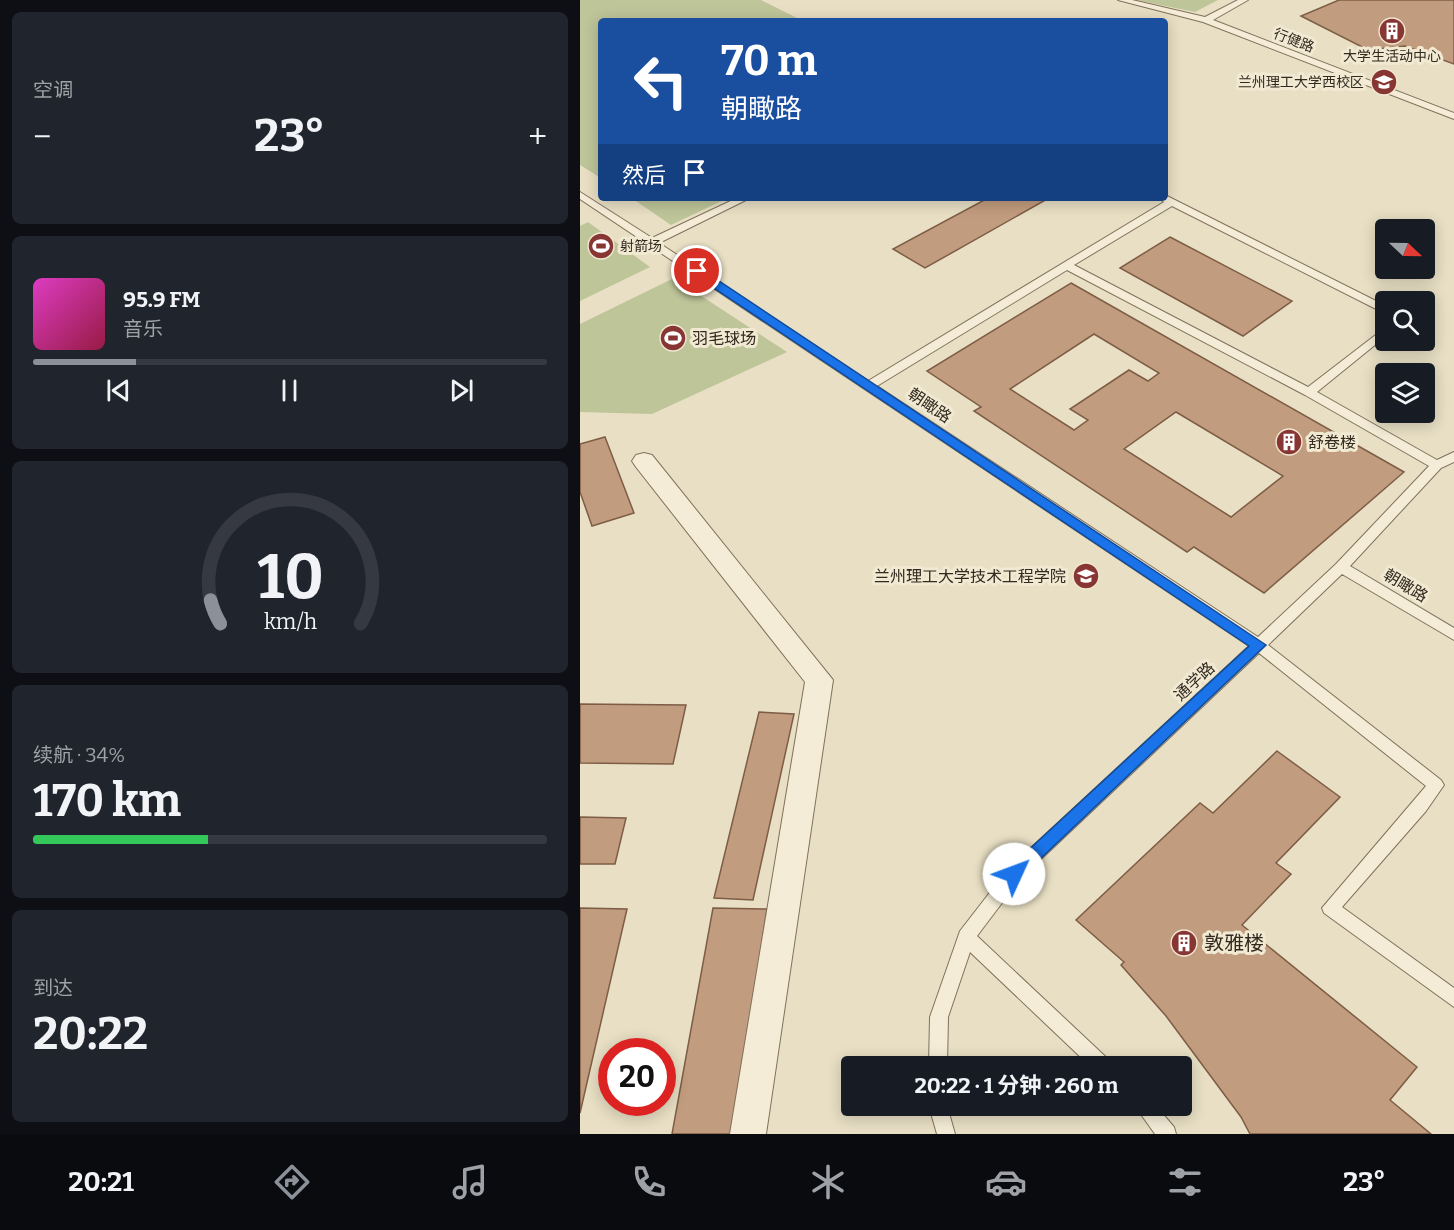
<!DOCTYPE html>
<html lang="zh">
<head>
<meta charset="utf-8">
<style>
  :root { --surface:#171b24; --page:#20242c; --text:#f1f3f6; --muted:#9ea1a6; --line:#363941; --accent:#8c9099 }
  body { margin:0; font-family:Bitter,"Noto Sans SC",serif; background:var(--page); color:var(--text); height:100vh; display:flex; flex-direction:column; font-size:22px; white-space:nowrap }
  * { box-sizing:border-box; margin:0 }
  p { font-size:20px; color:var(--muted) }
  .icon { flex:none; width:33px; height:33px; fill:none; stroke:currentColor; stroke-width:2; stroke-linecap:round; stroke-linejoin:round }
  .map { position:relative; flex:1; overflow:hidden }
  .sheet { display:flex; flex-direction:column; gap:12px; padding:12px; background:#0d0f14; width:580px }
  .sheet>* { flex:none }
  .banner { position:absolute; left:18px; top:18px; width:570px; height:183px; border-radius:6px; box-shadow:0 3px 15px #0003; background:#1a4fa0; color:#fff; overflow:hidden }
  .needle { width:39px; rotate:112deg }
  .fabs { position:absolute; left:795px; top:219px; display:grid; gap:12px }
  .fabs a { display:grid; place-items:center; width:60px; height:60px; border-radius:6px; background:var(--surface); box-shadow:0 3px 15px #0003; font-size:30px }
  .speed { position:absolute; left:18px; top:1038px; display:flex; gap:12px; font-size:30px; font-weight:700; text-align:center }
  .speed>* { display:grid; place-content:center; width:78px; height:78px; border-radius:50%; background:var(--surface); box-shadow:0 3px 15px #0003; line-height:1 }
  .speed .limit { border:9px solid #d22; background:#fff; color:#111 }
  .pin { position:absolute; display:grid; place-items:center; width:51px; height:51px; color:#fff; margin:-26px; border:3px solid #fff; border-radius:50%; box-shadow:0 2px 6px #0007 }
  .me { position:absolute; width:66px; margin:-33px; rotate:47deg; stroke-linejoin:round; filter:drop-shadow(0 0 4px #0008) }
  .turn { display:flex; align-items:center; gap:21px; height:126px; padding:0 24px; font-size:27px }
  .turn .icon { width:78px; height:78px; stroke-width:2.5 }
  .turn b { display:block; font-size:42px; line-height:51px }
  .then { display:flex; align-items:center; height:57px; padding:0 24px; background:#0003; gap:12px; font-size:22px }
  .big { font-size:45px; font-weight:700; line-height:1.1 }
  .sheet .tile { flex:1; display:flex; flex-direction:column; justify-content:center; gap:9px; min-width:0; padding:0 21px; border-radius:9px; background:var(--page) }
  .sheet .dial { align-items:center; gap:0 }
  .dial svg { height:156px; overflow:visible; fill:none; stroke:var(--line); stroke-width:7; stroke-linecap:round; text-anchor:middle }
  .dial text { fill:var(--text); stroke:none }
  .song { display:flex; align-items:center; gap:18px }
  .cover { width:72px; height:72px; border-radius:9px; background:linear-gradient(135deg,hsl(310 70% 55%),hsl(340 70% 35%)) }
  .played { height:6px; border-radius:3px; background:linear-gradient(90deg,var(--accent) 20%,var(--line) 20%) }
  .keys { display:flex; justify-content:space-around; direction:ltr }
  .heat { display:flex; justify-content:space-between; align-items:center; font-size:33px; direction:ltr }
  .charge { height:9px; border-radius:4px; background:linear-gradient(90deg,#34c759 34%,var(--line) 0) }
  .trip { position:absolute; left:261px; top:1056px; width:351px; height:60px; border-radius:6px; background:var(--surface); box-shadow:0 3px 15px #0003; font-weight:700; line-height:60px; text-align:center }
  .tab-bar { display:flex; height:96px; justify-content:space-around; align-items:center; background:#090b0e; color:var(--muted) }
  .tab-bar .icon { width:42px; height:42px }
  .tab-bar .active { color:var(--accent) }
  .tab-bar b { font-size:27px; color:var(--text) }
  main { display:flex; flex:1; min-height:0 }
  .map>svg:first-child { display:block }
  .green { fill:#bec599 }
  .building { fill:#c29c7e; stroke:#7d5d45; stroke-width:1.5; fill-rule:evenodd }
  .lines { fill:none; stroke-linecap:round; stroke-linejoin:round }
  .lane-casing { stroke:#81715c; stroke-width:2 }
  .street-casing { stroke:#81715c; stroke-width:2 }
  .lane { fill:#f4ecd6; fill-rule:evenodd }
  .street { fill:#f4ecd6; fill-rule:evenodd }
  .route { fill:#1a73e8; stroke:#114b97; stroke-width:1.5 }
  .labels { text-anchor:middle; stroke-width:6; stroke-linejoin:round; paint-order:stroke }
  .far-street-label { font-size:14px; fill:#32291f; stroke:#f1e9d2 }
  .far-poi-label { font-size:14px; fill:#32291f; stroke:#f1e9d2 }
  .poi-label { font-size:16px; fill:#32291f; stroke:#f1e9d2; text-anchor:start }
  .street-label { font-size:16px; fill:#32291f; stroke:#f1e9d2 }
  .near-poi-label { font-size:20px; fill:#32291f; stroke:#f1e9d2; text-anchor:start }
</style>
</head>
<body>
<main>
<section class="sheet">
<div class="tile"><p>空调</p>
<div class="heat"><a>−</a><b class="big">23°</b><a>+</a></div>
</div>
<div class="tile">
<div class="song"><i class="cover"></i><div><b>95.9 FM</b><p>音乐</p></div></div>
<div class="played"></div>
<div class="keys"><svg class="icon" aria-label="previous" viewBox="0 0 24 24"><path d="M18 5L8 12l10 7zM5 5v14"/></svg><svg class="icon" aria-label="pause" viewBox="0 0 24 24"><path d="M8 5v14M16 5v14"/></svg><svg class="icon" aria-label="next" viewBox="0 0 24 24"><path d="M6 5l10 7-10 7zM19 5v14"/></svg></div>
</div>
<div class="tile dial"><svg viewBox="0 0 100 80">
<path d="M14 69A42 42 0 1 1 86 69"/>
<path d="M14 69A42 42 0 0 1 9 57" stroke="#8c9099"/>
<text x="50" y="56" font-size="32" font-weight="700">10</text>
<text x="50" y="72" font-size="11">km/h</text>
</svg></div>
<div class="tile"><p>续航 · 34%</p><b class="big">170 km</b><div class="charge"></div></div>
<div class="tile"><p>到达</p><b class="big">20:22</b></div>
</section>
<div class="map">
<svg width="874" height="1134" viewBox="0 0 874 1134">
  <rect width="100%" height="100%" fill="#e8dfc4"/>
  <!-- green -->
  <path class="green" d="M0 0H181L223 21H21V178L0 165Z
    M556 0H638L615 12Z
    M56 198H148L91 225 53 199Z
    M8 222 70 267 0 301V226Z
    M94 278 207 352 72 414 0 412V324Z"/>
  <!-- building -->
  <path class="building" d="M759 0H874V64L825 46 788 50 721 16Z
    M408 198H469L345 268 313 249Z
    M590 237 712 301 663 336 540 268Z
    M491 283 824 472 684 593 614 547 607 552 394 411 401 407 347 371ZM514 334 579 373 568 381 549 370 490 409 508 420 494 430 430 389ZM596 412 703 476 651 517 544 449Z
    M25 437 54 513 12 526 0 492V444Z
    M0 704 106 705 93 764 0 763Z
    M179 712 214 714 173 900 134 898Z
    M697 751 760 797 696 863 711 874 662 925 837 1067 810 1100 851 1134H670L661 1117 586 1016 541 965 544 962 496 920 620 803 633 813Z
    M0 817 46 818 35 864H0Z
    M0 908 47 909 0 1113Z
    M133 908 187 909 153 1134H92Z"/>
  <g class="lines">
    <defs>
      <path id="lane" d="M538 0H552L625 17 658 0H668L633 20 874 113V119L623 22Z
        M0 192 72 238 157 198H170L79 243 288 381 584 202 579 198H585V195L806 306V314L592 206 494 265 728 387 806 327V336L737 392 857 460 874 452V462L861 468 770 566 874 628V640L762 574 688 645 861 780 864 785 846 811 762 907 874 988V1007L744 913 742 908 846 786 679 653 440 879 397 936 529 1060 532 1066H510L390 952 368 1017 367 1066H349L350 1017 380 931 428 869 669 646 0 199ZM487 270 725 395 849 466 756 564 678 637 297 386Z
        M349 1106H367L375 1134H357Z
        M555 1106H576L594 1127 596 1134H575Z"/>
      <path id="street" d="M64 453 72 455 253 680 186 1134H150L225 682 56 467 52 461 56 455Z"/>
    </defs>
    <!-- lane casing -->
    <use href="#lane" class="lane-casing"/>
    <!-- street casing -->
    <use href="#street" class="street-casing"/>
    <!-- lane -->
    <use href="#lane" class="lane"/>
    <!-- street -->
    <use href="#street" class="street"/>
  </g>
  <!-- route -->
  <path class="route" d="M113 269H121L686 645 439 879 434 881 428 879 425 874 428 869 669 646 113 274Z"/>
  <!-- icons -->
  <defs>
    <symbol id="building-disc" viewBox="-11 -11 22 22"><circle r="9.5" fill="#883633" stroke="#f1e9d2"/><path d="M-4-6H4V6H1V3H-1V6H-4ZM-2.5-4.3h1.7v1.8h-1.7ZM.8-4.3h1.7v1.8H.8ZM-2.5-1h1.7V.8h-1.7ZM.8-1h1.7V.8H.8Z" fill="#fff"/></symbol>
    <symbol id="university-disc" viewBox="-11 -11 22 22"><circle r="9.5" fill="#883633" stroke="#f1e9d2"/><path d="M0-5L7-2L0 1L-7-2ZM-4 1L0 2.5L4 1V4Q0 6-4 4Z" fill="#fff"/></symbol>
    <symbol id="stadium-disc" viewBox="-11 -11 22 22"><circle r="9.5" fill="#883633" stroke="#f1e9d2"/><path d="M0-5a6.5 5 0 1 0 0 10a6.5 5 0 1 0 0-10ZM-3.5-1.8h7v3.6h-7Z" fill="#fff"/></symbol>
  </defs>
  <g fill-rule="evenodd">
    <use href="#building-disc" x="797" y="16" width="30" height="30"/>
    <use href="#university-disc" x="789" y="67" width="30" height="30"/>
    <use href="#stadium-disc" x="6" y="231" width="30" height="30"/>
    <use href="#stadium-disc" x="78" y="323" width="30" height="30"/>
    <use href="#building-disc" x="694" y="427" width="30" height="30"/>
    <use href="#university-disc" x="491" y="561" width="30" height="30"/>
    <use href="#building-disc" x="589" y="928" width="30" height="30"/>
  </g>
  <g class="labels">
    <!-- far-street labels -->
    <g class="far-street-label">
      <text transform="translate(714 40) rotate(21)" y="5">行健路</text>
    </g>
    <!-- far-poi labels -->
    <g class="far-poi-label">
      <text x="812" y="61">大学生活动中心</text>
      <text x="784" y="87" text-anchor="end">兰州理工大学西校区</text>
      <text x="40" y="251" text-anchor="start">射箭场</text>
    </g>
    <!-- poi labels -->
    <g class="poi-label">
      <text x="112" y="344">羽毛球场</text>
      <text x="728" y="448">舒卷楼</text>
      <text x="486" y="582" text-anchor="end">兰州理工大学技术工程学院</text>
    </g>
    <!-- street labels -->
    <g class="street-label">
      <text transform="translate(350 405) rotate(34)" y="6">朝瞰路</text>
      <text transform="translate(826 585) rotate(31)" y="6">朝瞰路</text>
      <text transform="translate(614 681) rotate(-43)" y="6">通学路</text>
    </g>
    <!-- near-poi labels -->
    <g class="near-poi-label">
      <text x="624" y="950">敦雅楼</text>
    </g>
  </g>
</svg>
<div class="fabs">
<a><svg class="needle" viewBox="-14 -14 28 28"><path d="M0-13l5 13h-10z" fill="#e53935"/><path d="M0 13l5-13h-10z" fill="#9ea1a6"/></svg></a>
<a><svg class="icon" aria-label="search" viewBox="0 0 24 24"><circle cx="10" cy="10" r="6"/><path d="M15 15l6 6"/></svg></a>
<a><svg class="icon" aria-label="layers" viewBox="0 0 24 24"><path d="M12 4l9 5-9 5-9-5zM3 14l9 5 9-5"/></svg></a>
</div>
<div class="speed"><div class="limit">20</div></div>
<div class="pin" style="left:117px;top:271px;background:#d93025"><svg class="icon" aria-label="arrive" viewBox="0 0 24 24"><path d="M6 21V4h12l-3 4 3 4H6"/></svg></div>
<svg class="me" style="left:434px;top:874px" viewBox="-20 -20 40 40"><circle r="19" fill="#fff"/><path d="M0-13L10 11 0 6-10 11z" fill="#1a73e8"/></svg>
<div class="trip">20:22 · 1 分钟 · 260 m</div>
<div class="banner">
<div class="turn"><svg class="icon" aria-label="left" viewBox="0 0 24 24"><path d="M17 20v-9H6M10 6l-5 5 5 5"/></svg><div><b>70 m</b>朝瞰路</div></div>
<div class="then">然后<svg class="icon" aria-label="arrive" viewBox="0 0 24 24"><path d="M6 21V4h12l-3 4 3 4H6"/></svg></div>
</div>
</div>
</main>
<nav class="tab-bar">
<b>20:21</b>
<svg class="icon active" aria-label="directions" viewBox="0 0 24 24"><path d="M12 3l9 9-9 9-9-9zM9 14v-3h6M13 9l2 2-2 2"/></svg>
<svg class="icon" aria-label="music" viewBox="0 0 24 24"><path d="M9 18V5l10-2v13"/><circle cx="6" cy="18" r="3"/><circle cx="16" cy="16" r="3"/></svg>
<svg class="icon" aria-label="phone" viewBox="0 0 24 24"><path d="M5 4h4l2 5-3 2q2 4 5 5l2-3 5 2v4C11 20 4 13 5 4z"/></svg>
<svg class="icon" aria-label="climate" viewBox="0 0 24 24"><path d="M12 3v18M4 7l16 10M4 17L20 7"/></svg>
<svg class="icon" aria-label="car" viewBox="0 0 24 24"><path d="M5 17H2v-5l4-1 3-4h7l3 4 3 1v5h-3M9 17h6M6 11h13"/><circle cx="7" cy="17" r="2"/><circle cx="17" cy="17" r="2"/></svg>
<svg class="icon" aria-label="filters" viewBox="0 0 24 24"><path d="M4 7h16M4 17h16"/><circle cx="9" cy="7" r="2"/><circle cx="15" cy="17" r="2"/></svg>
<b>23°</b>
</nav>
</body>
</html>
